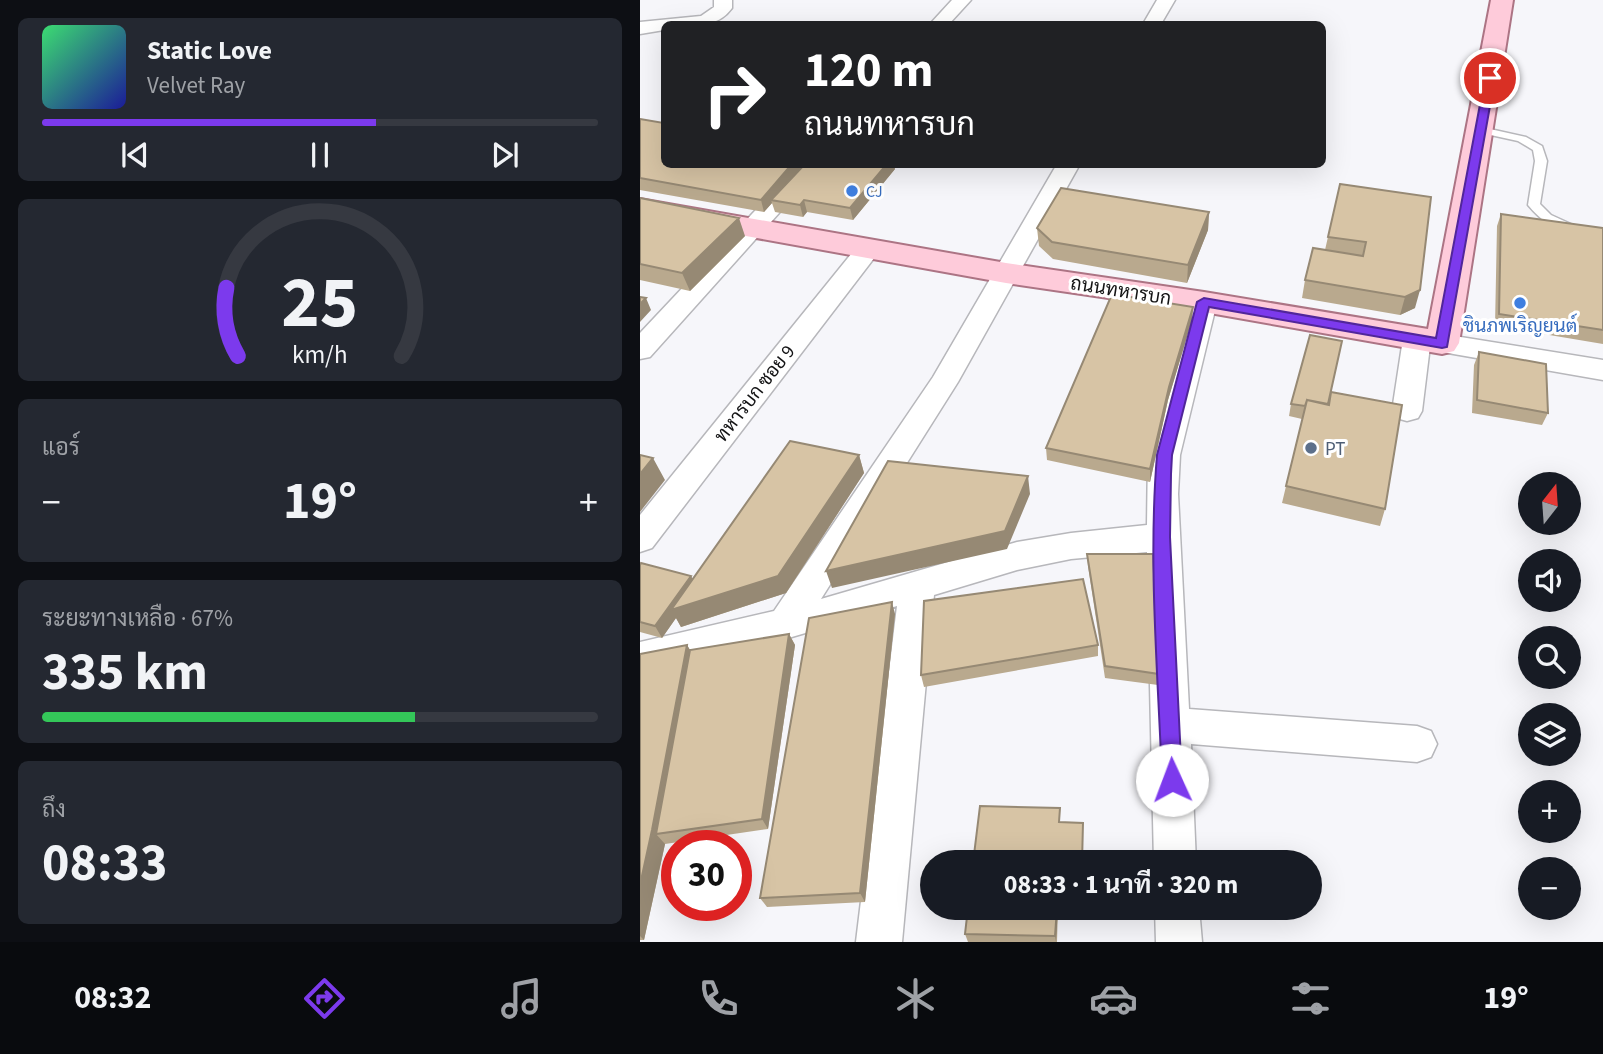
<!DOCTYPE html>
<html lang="th">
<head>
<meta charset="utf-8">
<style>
  :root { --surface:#171b24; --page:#242831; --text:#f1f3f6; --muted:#9ea1a6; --line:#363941; --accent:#7c3aed }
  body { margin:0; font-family:"Source Sans 3",Sarabun,sans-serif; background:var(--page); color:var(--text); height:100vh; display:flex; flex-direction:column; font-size:26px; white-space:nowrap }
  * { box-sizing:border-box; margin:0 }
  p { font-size:23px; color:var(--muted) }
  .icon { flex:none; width:38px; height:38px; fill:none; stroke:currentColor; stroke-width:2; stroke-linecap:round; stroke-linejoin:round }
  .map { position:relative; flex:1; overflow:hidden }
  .sheet { display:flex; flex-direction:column; gap:18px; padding:18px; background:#0d0f14; width:640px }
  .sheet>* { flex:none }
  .guide { position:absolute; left:21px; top:21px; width:665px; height:147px; border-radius:10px; box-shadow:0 7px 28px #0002; background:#202124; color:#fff; overflow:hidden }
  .needle { width:46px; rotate:17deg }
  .buttons { position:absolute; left:878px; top:472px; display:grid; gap:14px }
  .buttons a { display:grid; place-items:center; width:63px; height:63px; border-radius:50%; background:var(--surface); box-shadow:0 7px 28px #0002; font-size:35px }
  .speed { position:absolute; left:21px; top:830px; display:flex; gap:14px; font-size:35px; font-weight:700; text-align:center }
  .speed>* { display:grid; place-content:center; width:91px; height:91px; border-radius:50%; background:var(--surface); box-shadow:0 7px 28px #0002; line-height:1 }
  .speed .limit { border:10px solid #d22; background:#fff; color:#111 }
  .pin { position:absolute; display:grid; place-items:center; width:60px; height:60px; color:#fff; margin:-30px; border:4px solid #fff; border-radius:50%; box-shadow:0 2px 7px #0007 }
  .me { position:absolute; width:77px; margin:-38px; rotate:358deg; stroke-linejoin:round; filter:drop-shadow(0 0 5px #0008) }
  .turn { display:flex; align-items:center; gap:24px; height:147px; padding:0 28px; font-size:32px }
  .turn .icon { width:91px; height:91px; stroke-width:2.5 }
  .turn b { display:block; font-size:49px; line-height:60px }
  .big { font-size:52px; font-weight:700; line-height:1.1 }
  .sheet .card { flex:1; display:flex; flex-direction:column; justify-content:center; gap:10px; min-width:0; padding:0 24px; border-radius:10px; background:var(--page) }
  .sheet .dial { align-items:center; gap:0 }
  .dial svg { height:182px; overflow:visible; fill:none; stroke:var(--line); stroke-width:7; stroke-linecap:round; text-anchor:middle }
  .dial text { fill:var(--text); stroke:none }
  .song { display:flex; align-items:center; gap:21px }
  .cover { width:84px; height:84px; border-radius:10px; background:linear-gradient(135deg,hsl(140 70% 55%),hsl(240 70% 35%)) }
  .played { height:7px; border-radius:4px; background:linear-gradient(90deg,var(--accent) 60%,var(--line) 60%) }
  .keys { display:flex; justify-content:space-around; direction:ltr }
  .heat { display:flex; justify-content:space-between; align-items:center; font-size:38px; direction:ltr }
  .charge { height:10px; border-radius:5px; background:linear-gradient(90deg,#34c759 67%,var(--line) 0) }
  .trip { position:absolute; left:280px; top:850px; width:402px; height:70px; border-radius:35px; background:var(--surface); box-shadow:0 7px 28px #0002; font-weight:700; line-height:70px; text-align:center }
  .dock { display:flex; height:112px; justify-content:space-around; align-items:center; background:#090b0e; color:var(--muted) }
  .dock .icon { width:49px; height:49px }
  .dock .on { color:var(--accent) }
  .dock b { font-size:32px; color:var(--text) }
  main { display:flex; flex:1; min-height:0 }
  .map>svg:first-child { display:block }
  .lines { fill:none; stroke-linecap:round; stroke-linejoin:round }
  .lane-casing { stroke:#b7b7bb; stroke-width:3 }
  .street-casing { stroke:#b7b7bb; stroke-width:3 }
  .primary-casing { stroke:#ac7484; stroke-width:4 }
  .lane { fill:#fff; fill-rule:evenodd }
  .street { fill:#fff; fill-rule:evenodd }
  .primary { fill:#fecbda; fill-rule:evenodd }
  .wall { fill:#b9a98e }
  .shaded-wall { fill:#968974 }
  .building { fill:#d7c4a5; stroke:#968974; stroke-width:2 }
  .route { fill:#7c3aed; stroke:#51269a; stroke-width:2 }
  .shop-dot { fill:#3f7fe0; stroke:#fff; stroke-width:2.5 }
  .service-dot { fill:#5c6f8a; stroke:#fff; stroke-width:2.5 }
  .labels { text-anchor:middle; stroke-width:6; stroke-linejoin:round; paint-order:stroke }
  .far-shop-label { font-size:16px; fill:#366cbe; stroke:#fff; text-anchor:start }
  .street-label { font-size:19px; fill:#131314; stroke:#fff }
  .shop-label { font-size:19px; fill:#366cbe; stroke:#fff }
  .service-label { font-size:19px; fill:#4e5e75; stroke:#fff; text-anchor:start }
</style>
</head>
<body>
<main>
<section class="sheet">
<div class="card">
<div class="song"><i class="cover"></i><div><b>Static Love</b><p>Velvet Ray</p></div></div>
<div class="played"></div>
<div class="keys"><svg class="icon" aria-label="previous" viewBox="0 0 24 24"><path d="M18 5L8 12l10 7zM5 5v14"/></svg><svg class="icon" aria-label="pause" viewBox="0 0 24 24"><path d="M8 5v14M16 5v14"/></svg><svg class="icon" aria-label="next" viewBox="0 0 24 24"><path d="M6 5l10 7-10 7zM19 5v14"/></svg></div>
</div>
<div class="card dial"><svg viewBox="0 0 100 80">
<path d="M14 69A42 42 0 1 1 86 69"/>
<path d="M14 69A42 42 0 0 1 9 39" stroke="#7c3aed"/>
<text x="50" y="56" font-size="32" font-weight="700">25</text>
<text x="50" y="72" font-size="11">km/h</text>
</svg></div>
<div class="card"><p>แอร์</p>
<div class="heat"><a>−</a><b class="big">19°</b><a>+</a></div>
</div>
<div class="card"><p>ระยะทางเหลือ · 67%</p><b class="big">335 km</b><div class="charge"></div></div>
<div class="card"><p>ถึง</p><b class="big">08:33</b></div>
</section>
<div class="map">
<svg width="963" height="942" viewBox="0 0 963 942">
  <rect width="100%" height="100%" fill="#f6f6fa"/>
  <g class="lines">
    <defs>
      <path id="lane" d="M841 127 886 137 902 146 907 161 900 204 911 215 933 225V231C916 233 899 218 888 205L895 161 893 150 878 141 837 132V128Z"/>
      <path id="street" d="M74 0H92V8C75 31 51 24 24 24V30L0 34V22L61 16 74 7Z
        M312 0H331L309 24H290Z
        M517 0H535L521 24H503Z
        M159 164H183L10 357 0 359V333Z
        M417 164H440L318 382 181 599 377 542 431 533 507 525 508 455 551 302 555 296 564 294 573 296 577 302 540 455 538 494 549 709 777 726 791 731 797 744 791 757 777 762 551 744 556 863H514L507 552 431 559 377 570 294 595 262 942H216L257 606 145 639 0 674V642L134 611 293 377Z
        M229 241 238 243 241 248 238 253 12 548 0 552V515L220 243Z
        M777 330 787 333 791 339 802 334 963 360V380L802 352 792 349 790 346 782 411 778 418 767 421 756 418 752 411 763 339 767 333Z
        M515 908H559L562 942H516Z"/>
      <path id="primary" d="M851 0H873L819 343 814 351 802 354 564 312 366 283 0 217V199L366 263 564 292 788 329Z"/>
    </defs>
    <!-- lane casing -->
    <use href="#lane" class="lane-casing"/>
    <!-- street casing -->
    <use href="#street" class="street-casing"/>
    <!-- primary casing -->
    <use href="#primary" class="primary-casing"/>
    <!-- lane -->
    <use href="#lane" class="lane"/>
    <!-- street -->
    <use href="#street" class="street"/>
    <!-- primary -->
    <use href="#primary" class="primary"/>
  </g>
  <!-- wall -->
  <path class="wall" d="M0 119 24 164 255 169 213 220 167 212 163 217 135 212 132 203 124 212 0 190Z
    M700 184 775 308 760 315 662 298 665 280 685 250Z
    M0 198 105 236 50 291 0 280Z
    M569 212 568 230 547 283 413 259 399 246 397 228Z
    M861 214 963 228V344L855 326 857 226Z
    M553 307 552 320 528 400 510 482 407 460 406 448Z
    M839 352 908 413 902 425 832 413 834 365Z
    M691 392 745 509 740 526 642 503 662 419 649 416 651 404Z
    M219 455 224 473 146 593 41 627 36 618 22 638 0 632V565L53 579Z
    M447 554 519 674 518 685 465 678 448 566Z
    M255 614 225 902 127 907 120 898Z
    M149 634 155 645 128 829 25 844 4 940H0V654L47 645 50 650Z
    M458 645V656L284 687 281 675Z
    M328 908H418L417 942H328L325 934Z"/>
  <!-- shaded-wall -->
  <path class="shaded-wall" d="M152 164H166L131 200 132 203 124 212 121 200Z
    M247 164H254L255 169 213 220 210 208Z
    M164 200 167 212 163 217 160 205Z
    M569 212 568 230 547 283 548 265Z
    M99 218 105 236 50 291 42 273Z
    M780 290 775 308 760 315 765 297Z
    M6 298 11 310 0 322V304Z
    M553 307 552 320 528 400 510 482V469L529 387Z
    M219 455 224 473 146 593 41 627 36 618 22 638 15 626 51 576 58 588Z
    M13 458 25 480 0 512V474Z
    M388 476 390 494 367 549 192 588 186 571Z
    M252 602 255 614 225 902 220 893Z
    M149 634 155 645 128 829 122 819Z
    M47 645 57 662 16 834 25 844 4 940 0 936V885Z
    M443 823V863H442Z
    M417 908H418L416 942 415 936Z"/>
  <!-- building -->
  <path class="building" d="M0 119 24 123V164H152L121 200 0 178Z
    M165 164H247L210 208 164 200 160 205 131 200Z
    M700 184 791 197 780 290 765 297 665 280 673 248 723 256 726 242 688 237Z
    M421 188 569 212 548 265 412 242 397 228Z
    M0 198 99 218 42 273 0 264Z
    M861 214 963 228V330L859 314Z
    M472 294 553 307 529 387 510 469 406 448Z
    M0 297 6 298 0 304Z
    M670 335 702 341 688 404 667 400 665 406 651 404Z
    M839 352 906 364 908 413 837 400Z
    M691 392 762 405 745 509 646 486 667 400 689 405Z
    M150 441 219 455 138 576 31 610Z
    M0 455 13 458 0 474Z
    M248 461 388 476 365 531 186 571Z
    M447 554H513L519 674 465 666Z
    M1 563 51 576 15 626 0 622V565Z
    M443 579 458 645 281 675 284 601Z
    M252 602 220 893 120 898 169 618Z
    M149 634 122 819 16 834 50 650Z
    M47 645 12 830 0 885V654Z
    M340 806 420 808 419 822 443 823 442 863H333Z
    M328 908H417L415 936 325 934Z"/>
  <!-- route -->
  <path class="route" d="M850 75 855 78 807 347 802 348 569 307 532 455 531 474 530 537 542 780 539 787 532 790 525 787 522 780C518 672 508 563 517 455L557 302 564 298 796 338 845 78Z"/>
  <!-- markers -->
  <g class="shop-dot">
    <circle cx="212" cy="191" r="7"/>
    <circle cx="880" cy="303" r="7"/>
  </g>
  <circle class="service-dot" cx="671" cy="448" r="7"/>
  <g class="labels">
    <!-- far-shop labels -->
    <g class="far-shop-label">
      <text x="226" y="197">CJ</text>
    </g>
    <!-- street labels -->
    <g class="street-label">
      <text transform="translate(481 290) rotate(9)" y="7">ถนนทหารบก</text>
      <text transform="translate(114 393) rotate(-52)" y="7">ทหารบก ซอย 9</text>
    </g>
    <!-- shop labels -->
    <g class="shop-label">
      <text x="880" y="332">ชินภพเริญยนต์</text>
    </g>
    <!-- service labels -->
    <g class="service-label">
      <text x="685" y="455">PT</text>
    </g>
  </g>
</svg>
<div class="buttons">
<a><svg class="needle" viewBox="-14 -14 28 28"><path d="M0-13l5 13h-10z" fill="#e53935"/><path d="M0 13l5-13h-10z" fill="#9ea1a6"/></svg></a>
<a><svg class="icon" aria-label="sound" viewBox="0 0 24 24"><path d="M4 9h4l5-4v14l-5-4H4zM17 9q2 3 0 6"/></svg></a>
<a><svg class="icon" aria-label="search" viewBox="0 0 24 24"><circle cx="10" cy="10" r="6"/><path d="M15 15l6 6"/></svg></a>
<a><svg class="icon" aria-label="layers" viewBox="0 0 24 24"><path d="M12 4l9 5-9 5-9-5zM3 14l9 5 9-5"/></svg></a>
<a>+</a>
<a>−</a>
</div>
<div class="speed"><div class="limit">30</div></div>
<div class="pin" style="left:850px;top:78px;background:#d93025"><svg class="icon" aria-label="arrive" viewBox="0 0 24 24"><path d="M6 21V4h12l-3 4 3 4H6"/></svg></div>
<svg class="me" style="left:532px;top:780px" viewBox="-20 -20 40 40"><circle r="19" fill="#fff"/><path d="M0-13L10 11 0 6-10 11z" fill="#7c3aed"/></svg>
<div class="trip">08:33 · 1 นาที · 320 m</div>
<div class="guide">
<div class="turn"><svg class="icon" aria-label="right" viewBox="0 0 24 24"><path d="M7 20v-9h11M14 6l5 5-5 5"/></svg><div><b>120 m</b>ถนนทหารบก</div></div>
</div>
</div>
</main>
<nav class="dock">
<b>08:32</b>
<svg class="icon on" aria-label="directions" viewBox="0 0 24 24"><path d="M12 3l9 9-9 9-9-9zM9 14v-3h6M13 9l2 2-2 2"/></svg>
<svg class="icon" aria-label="music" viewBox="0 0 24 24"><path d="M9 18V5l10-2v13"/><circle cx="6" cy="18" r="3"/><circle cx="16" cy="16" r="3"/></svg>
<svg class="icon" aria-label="phone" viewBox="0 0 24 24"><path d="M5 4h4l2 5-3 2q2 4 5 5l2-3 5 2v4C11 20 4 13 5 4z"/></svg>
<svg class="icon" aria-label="climate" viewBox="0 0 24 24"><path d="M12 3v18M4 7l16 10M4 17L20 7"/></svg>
<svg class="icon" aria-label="car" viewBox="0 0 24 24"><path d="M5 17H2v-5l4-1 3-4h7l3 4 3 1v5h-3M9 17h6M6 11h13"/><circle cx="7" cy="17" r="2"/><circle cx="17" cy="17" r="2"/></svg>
<svg class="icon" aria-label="filters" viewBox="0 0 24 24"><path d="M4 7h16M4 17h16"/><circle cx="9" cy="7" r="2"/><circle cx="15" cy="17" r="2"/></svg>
<b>19°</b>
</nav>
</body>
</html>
